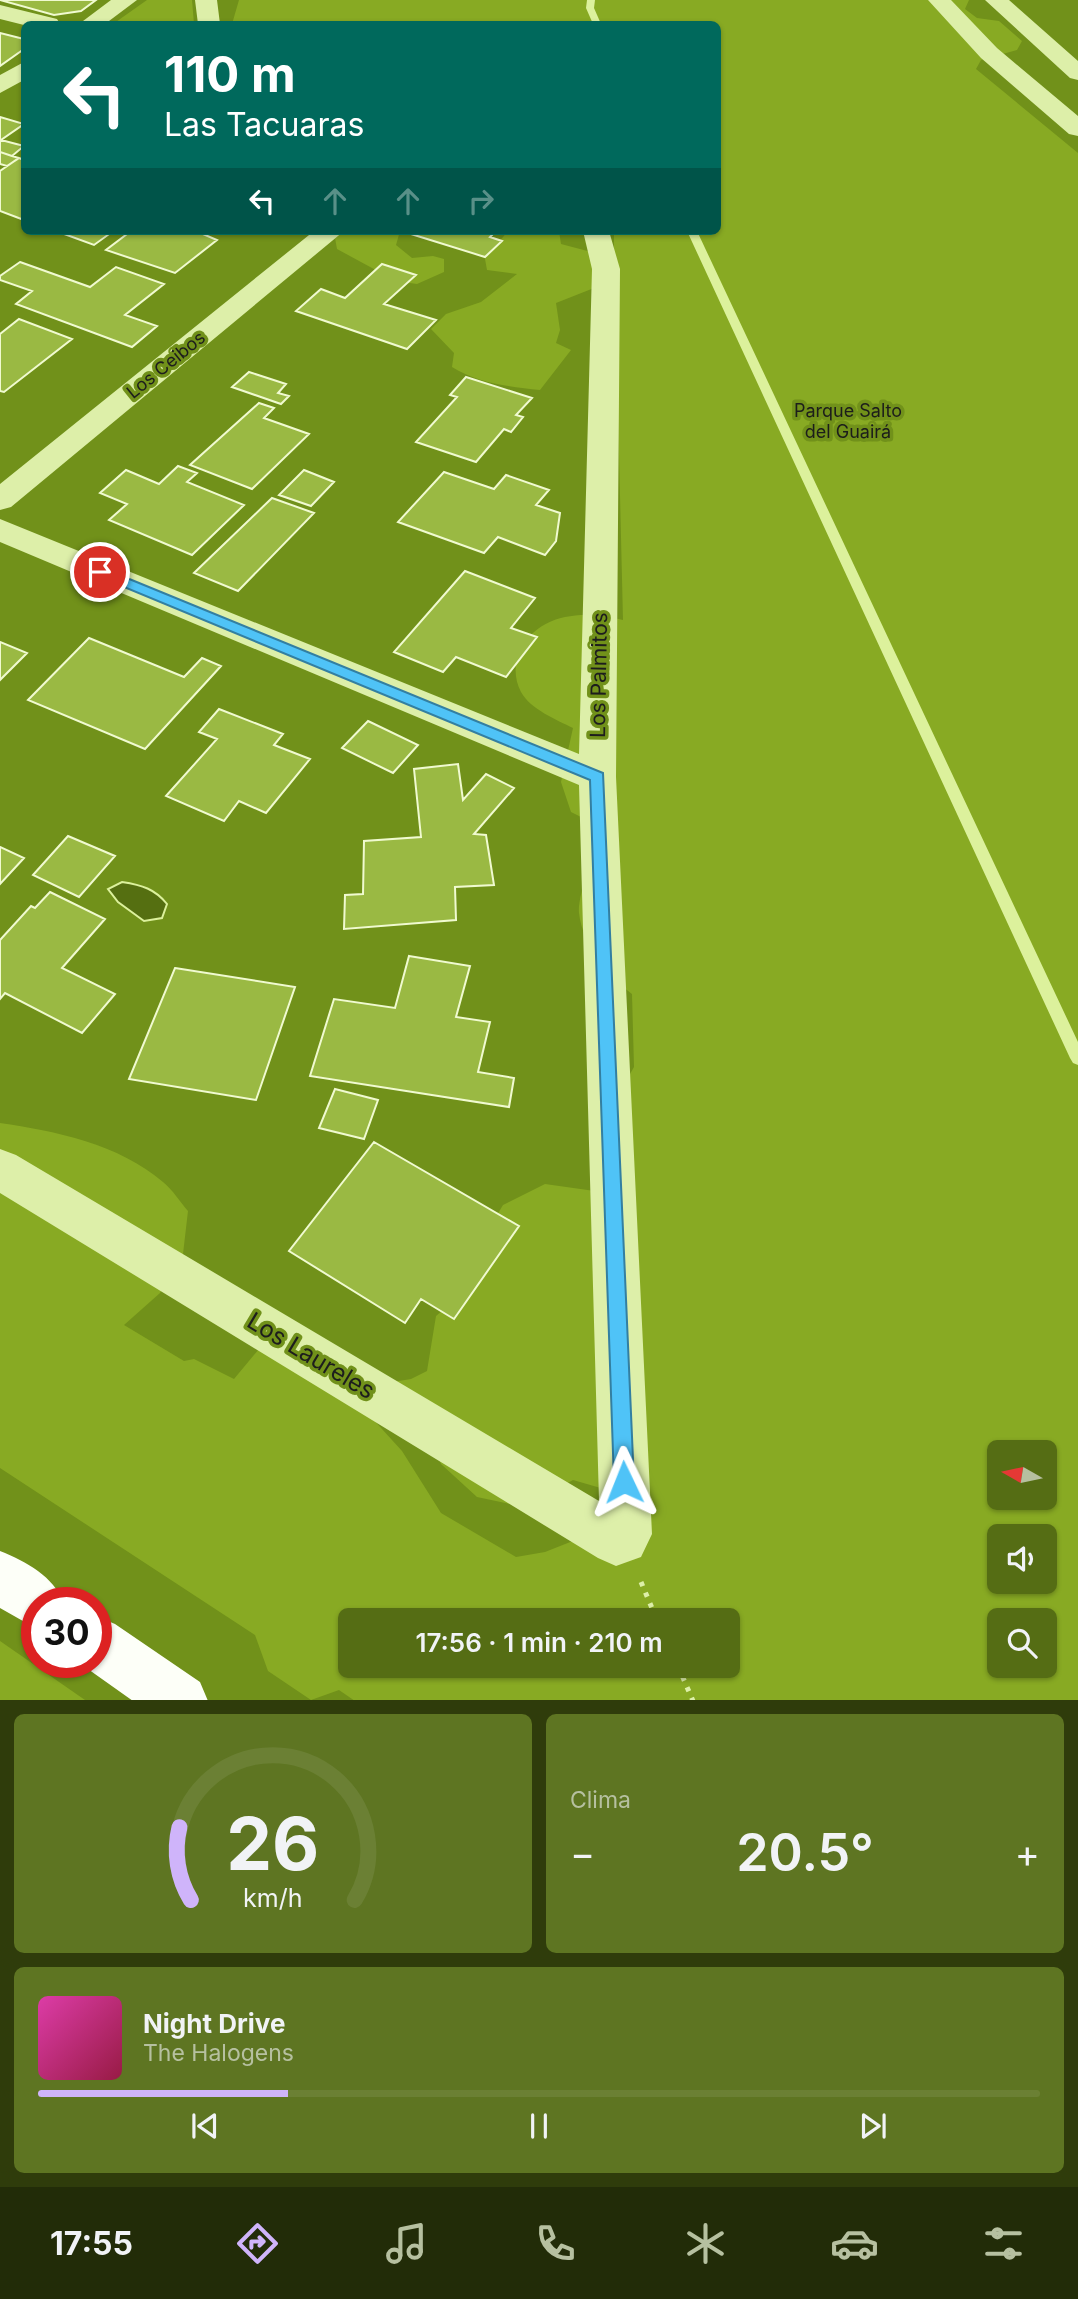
<!DOCTYPE html>
<html lang="es">
<head>
<meta charset="utf-8">
<style>
  :root { --surface:#556d14; --page:#5e7522; --text:#f1f3f6; --muted:#b6c0a0; --line:#6b8034; --accent:#cfb4fa }
  body { margin:0; font-family:Inter,sans-serif; background:var(--page); color:var(--text); height:100vh; display:flex; flex-direction:column; font-size:26px; white-space:nowrap }
  * { box-sizing:border-box; margin:0 }
  p { font-size:23px; color:var(--muted) }
  .icon { flex:none; width:38px; height:38px; fill:none; stroke:currentColor; stroke-width:2; stroke-linecap:round; stroke-linejoin:round }
  .map { position:relative; height:1700px; overflow:hidden }
  .drawer { display:flex; flex-direction:column; gap:14px; padding:14px; background:#2f3c0b; flex:1 }
  .drawer>* { flex:none }
  .top-card { position:absolute; left:21px; top:21px; width:700px; height:214px; border-radius:10px; box-shadow:0 2px 5px #0004; background:#00695c; color:#fff; overflow:hidden }
  .needle { width:46px; rotate:279deg }
  .tools { position:absolute; left:987px; top:1440px; display:grid; gap:14px }
  .tools a { display:grid; place-items:center; width:70px; height:70px; border-radius:10px; background:var(--surface); box-shadow:0 2px 5px #0004; font-size:35px }
  .speed { position:absolute; left:21px; top:1587px; display:flex; gap:14px; font-size:35px; font-weight:700; text-align:center }
  .speed>* { display:grid; place-content:center; width:91px; height:91px; border-radius:50%; background:var(--surface); box-shadow:0 2px 5px #0004; line-height:1 }
  .speed .limit { border:10px solid #d22; background:#fff; color:#111 }
  .pin { position:absolute; display:grid; place-items:center; width:60px; height:60px; color:#fff; margin:-30px; border:4px solid #fff; border-radius:50%; box-shadow:0 2px 7px #0007 }
  .me { position:absolute; width:77px; margin:-38px; rotate:358deg; stroke-linejoin:round; filter:drop-shadow(0 0 5px #0008) }
  .turn { display:flex; align-items:center; gap:24px; height:147px; padding:0 28px; font-size:32px }
  .turn .icon { width:91px; height:91px; stroke-width:2.5 }
  .turn b { display:block; font-size:49px; line-height:60px }
  .lanes { display:flex; align-items:center; height:66px; padding:0 28px; background:#0003; justify-content:center; gap:35px; direction:ltr }
  .lanes .off { opacity:.35 }
  .big { font-size:52px; font-weight:600; line-height:1.1 }
  .drawer .widget { flex:1; display:flex; flex-direction:column; justify-content:center; gap:10px; min-width:0; padding:0 24px; border-radius:10px; background:var(--page) }
  .drawer .dial { align-items:center; gap:0 }
  .dial svg { height:182px; overflow:visible; fill:none; stroke:var(--line); stroke-width:7; stroke-linecap:round; text-anchor:middle }
  .dial text { fill:var(--text); stroke:none }
  .song { display:flex; align-items:center; gap:21px }
  .cover { width:84px; height:84px; border-radius:10px; background:linear-gradient(135deg,hsl(320 70% 55%),hsl(340 70% 35%)) }
  .played { height:7px; border-radius:4px; background:linear-gradient(90deg,var(--accent) 25%,var(--line) 25%) }
  .keys { display:flex; justify-content:space-around; direction:ltr }
  .heat { display:flex; justify-content:space-between; align-items:center; font-size:38px; direction:ltr }
  .drawer .tiles { flex:1; display:grid; gap:14px; grid-template-columns:1fr 1fr }
  .widget:last-child { grid-column:span 2 }
  .trip { position:absolute; left:338px; top:1608px; width:402px; height:70px; border-radius:10px; background:var(--surface); box-shadow:0 2px 5px #0004; font-weight:600; line-height:70px; text-align:center }
  .dock { display:flex; height:112px; justify-content:space-around; align-items:center; background:#222c08; color:var(--muted) }
  .dock .icon { width:49px; height:49px }
  .dock .current { color:var(--accent) }
  .dock b { font-size:32px; color:var(--text) }
  .map>svg:first-child { display:block }
  .green { fill:#88aa23; fill-rule:evenodd }
  .water { fill:#556f11; stroke:#dcf19c; stroke-width:2 }
  .lines { fill:none; stroke-linecap:round; stroke-linejoin:round }
  .stream { fill:#dcf19c; fill-rule:evenodd }
  .building { fill:#9ab943; stroke:#f0fad0; stroke-width:2 }
  .path { stroke:#ddefa9; stroke-width:5; stroke-dasharray:4.5 7; stroke-linecap:butt }
  .minor { fill:#ddefa9; fill-rule:evenodd }
  .tertiary { fill:#ddefa9; fill-rule:evenodd }
  .trunk { fill:#fdfff8; fill-rule:evenodd }
  .route { fill:#4fc3f7; stroke:#337fa1; stroke-width:2 }
  .labels { text-anchor:middle; stroke-width:7; stroke-linejoin:round; paint-order:stroke }
  .far-street-label { font-size:18px; fill:#1d1d1d; stroke:#71911a }
  .far-park-label { font-size:18px; fill:#1c1d1b; stroke:#71911a }
  .street-label { font-size:21px; fill:#1d1d1d; stroke:#71911a }
  .near-street-label { font-size:24px; fill:#1d1d1d; stroke:#71911a }
</style>
</head>
<body>
<div class="map">
<svg width="1078" height="1701" viewBox="0 0 1078 1701">
  <rect width="100%" height="100%" fill="#71911a"/>
  <!-- green -->
  <path class="green" d="M147 0H192L194 24H113Z
    M239 0H969L965 9 977 18 999 21 1022 41 1017 50 981 60 976 69 1078 153V1700L355 1701 339 1690 311 1700 268 1671 255 1635 0 1468V1123C55 1131 119 1144 163 1182 173 1190 180 1202 188 1211L183 1254 160 1293 124 1325 184 1361 194 1359 234 1379 264 1343 341 1384 402 1451 441 1513 516 1557 545 1552 593 1533 618 1493 573 1480 525 1507 477 1497 441 1464 428 1433 374 1385 411 1379 427 1371 436 1316 472 1285 481 1242 503 1205 545 1184 630 1196 614 1102 634 1067 632 994C607 975 583 946 579 913 577 897 596 845 601 827L571 812 561 782 573 728C557 720 530 709 521 692 515 681 514 667 518 656 535 612 584 610 623 620L617 371 594 288 556 303 560 330 556 343 571 350 540 390C510 387 477 383 452 367L454 353 431 329 446 314 481 302 517 274 487 270 485 259 508 231H559L561 244 614 258V231H718V24H232ZM999 1452H1045V1498H999ZM999 1536H1045V1582H999ZM350 1620H728V1666H350ZM999 1620H1045V1666H999Z
    M324 231H400L396 245 412 258 433 256 444 259V272L417 284 396 281 337 249 335 238Z
    M0 1641 85 1700H0Z"/>
  <!-- water -->
  <path class="water" d="M122 882C142 885 155 889 167 904L162 918 144 921 118 902 108 889Z"/>
  <g class="lines">
    <!-- stream -->
    <path class="stream" d="M587 0H595L594 8 601 24H593L586 8Z
      M687 231H697L1078 1042V1065L1073 1063 1070 1058Z"/>
  </g>
  <!-- building -->
  <path class="building" d="M0 0H96L81 11 54 15Z
    M0 33 24 39V49L0 66Z
    M0 117 24 124 1 140 24 146 12 156 0 152Z
    M0 152 12 156 19 158 7 166 0 164Z
    M19 158 24 160V220L0 211V171Z
    M56 231H111L112 232 94 245Z
    M131 231H196L217 240 175 273 106 250Z
    M414 231H496L490 237 502 241 485 257 411 234Z
    M20 262 90 287 116 267 164 284 125 315 157 326 132 347 16 304 32 291 0 280V276Z
    M382 264 416 275 384 304 436 320 407 349 296 311 321 289 345 298Z
    M19 319 72 339 4 392 0 391V334Z
    M249 372 286 384 278 393 289 396 281 404 232 387Z
    M466 377 532 398 516 415 523 417 511 432 504 429 476 462 416 442 457 397 450 395Z
    M259 403 274 408 264 418 309 434 252 489 190 465Z
    M178 466 197 473 187 482 244 505 192 555 109 520 127 504 100 493 126 470 159 484Z
    M304 470 334 482 311 506 279 495Z
    M444 472 494 489 506 475 549 490 536 505 560 513 556 541 545 555 498 537 484 553 398 522Z
    M272 498 314 513 238 591 194 573Z
    M465 571 535 598 511 628 537 637 506 677 456 657 443 672 394 652Z
    M89 638 184 677 202 658 221 666 145 749 28 700Z
    M0 642 27 653 0 680Z
    M219 709 283 734 274 745 310 759 266 813 239 801 224 821 166 796 217 739 199 732Z
    M368 721 418 745 393 773 342 748Z
    M458 764 463 800 486 774 514 788 474 834 486 835 494 885 455 887 456 920 344 929 345 895 363 894 364 841 421 837 414 769Z
    M68 836 115 856 79 897 33 875Z
    M0 847 24 858 0 884Z
    M50 892 105 919 62 968 115 994 82 1033 5 993 0 999V940L31 906 35 908Z
    M409 956 470 966 456 1017 490 1022 478 1072 514 1078 509 1107 310 1076 334 999 395 1008Z
    M175 968 295 987 256 1100 129 1079Z
    M335 1089 378 1100 364 1139 319 1128Z
    M374 1142 519 1226 454 1319 421 1299 405 1323 289 1251Z"/>
  <g class="lines">
    <!-- path -->
    <path class="path" d="M641 1582 657 1620
      M678 1666 693 1701"/>
    <!-- minor -->
    <path class="minor" d="M111 0H137L105 24H79Z
      M195 0H217L220 24H198Z
      M0 5 57 19 60 24 24 25 0 19Z
      M24 62V80L0 93V75Z
      M314 231H344L11 507 0 510V484Z
      M583 231H609L620 269 616 777 652 1534 641 1557 616 1566 598 1558 0 1193V1149L16 1155 599 1501 579 785 0 542V519L579 754 592 269Z"/>
    <!-- tertiary -->
    <path class="tertiary" d="M928 0H951L997 48 1078 116V136L1069 134 981 58Z
      M985 0H1009L1078 61V80L1070 78Z"/>
    <!-- trunk -->
    <path class="trunk" d="M0 1551C27 1562 53 1576 64 1603H37V1629L0 1608Z
      M96 1616 115 1624 200 1682 208 1701H133L78 1662H96Z"/>
  </g>
  <!-- route -->
  <path class="route" d="M100 567 603 773 634 1482 631 1489 624 1492 617 1489 614 1482 590 780 95 575 93 572Z"/>
  <g class="labels">
    <!-- far-street labels -->
    <g class="far-street-label">
      <text transform="translate(166 365) rotate(-39)" y="6">Los Ceibos</text>
    </g>
    <!-- far-park labels -->
    <g class="far-park-label">
      <text x="848" y="417">Parque Salto<tspan x="848" dy="21">del Guairá</tspan></text>
    </g>
    <!-- street labels -->
    <g class="street-label">
      <text transform="translate(599 675) rotate(-89)" y="7">Los Palmitos</text>
    </g>
    <!-- near-street labels -->
    <g class="near-street-label">
      <text transform="translate(311 1356) rotate(31)" y="8">Los Laureles</text>
    </g>
  </g>
</svg>
<div class="tools">
<a><svg class="needle" viewBox="-14 -14 28 28"><path d="M0-13l5 13h-10z" fill="#e53935"/><path d="M0 13l5-13h-10z" fill="#b6c0a0"/></svg></a>
<a><svg class="icon" aria-label="sound" viewBox="0 0 24 24"><path d="M4 9h4l5-4v14l-5-4H4zM17 9q2 3 0 6"/></svg></a>
<a><svg class="icon" aria-label="search" viewBox="0 0 24 24"><circle cx="10" cy="10" r="6"/><path d="M15 15l6 6"/></svg></a>
</div>
<div class="speed"><div class="limit">30</div></div>
<div class="pin" style="left:100px;top:572px;background:#d93025"><svg class="icon" aria-label="arrive" viewBox="0 0 24 24"><path d="M6 21V4h12l-3 4 3 4H6"/></svg></div>
<svg class="me" style="left:624px;top:1482px" viewBox="-20 -20 40 40"><path d="M0-17L14 15 0 8-14 15z" fill="#4fc3f7" stroke="#fff" stroke-width="4"/></svg>
<div class="trip">17:56 · 1 min · 210 m</div>
<div class="top-card">
<div class="turn"><svg class="icon" aria-label="left" viewBox="0 0 24 24"><path d="M17 20v-9H6M10 6l-5 5 5 5"/></svg><div><b>110 m</b>Las Tacuaras</div></div>
<div class="lanes"><svg class="icon" aria-label="left" viewBox="0 0 24 24"><path d="M17 20v-9H6M10 6l-5 5 5 5"/></svg><svg class="icon off" aria-label="ahead" viewBox="0 0 24 24"><path d="M12 20V5M6 11l6-6 6 6"/></svg><svg class="icon off" aria-label="ahead" viewBox="0 0 24 24"><path d="M12 20V5M6 11l6-6 6 6"/></svg><svg class="icon off" aria-label="right" viewBox="0 0 24 24"><path d="M7 20v-9h11M14 6l5 5-5 5"/></svg></div>
</div>
</div>
<section class="drawer">
<div class="tiles">
<div class="widget dial"><svg viewBox="0 0 100 80">
<path d="M14 69A42 42 0 1 1 86 69"/>
<path d="M14 69A42 42 0 0 1 9 37" stroke="#cfb4fa"/>
<text x="50" y="56" font-size="32" font-weight="700">26</text>
<text x="50" y="72" font-size="11">km/h</text>
</svg></div>
<div class="widget"><p>Clima</p>
<div class="heat"><a>−</a><b class="big">20.5°</b><a>+</a></div>
</div>
<div class="widget">
<div class="song"><i class="cover"></i><div><b>Night Drive</b><p>The Halogens</p></div></div>
<div class="played"></div>
<div class="keys"><svg class="icon" aria-label="previous" viewBox="0 0 24 24"><path d="M18 5L8 12l10 7zM5 5v14"/></svg><svg class="icon" aria-label="pause" viewBox="0 0 24 24"><path d="M8 5v14M16 5v14"/></svg><svg class="icon" aria-label="next" viewBox="0 0 24 24"><path d="M6 5l10 7-10 7zM19 5v14"/></svg></div>
</div>
</div>
</section>
<nav class="dock">
<b>17:55</b>
<svg class="icon current" aria-label="directions" viewBox="0 0 24 24"><path d="M12 3l9 9-9 9-9-9zM9 14v-3h6M13 9l2 2-2 2"/></svg>
<svg class="icon" aria-label="music" viewBox="0 0 24 24"><path d="M9 18V5l10-2v13"/><circle cx="6" cy="18" r="3"/><circle cx="16" cy="16" r="3"/></svg>
<svg class="icon" aria-label="phone" viewBox="0 0 24 24"><path d="M5 4h4l2 5-3 2q2 4 5 5l2-3 5 2v4C11 20 4 13 5 4z"/></svg>
<svg class="icon" aria-label="climate" viewBox="0 0 24 24"><path d="M12 3v18M4 7l16 10M4 17L20 7"/></svg>
<svg class="icon" aria-label="car" viewBox="0 0 24 24"><path d="M5 17H2v-5l4-1 3-4h7l3 4 3 1v5h-3M9 17h6M6 11h13"/><circle cx="7" cy="17" r="2"/><circle cx="17" cy="17" r="2"/></svg>
<svg class="icon" aria-label="filters" viewBox="0 0 24 24"><path d="M4 7h16M4 17h16"/><circle cx="9" cy="7" r="2"/><circle cx="15" cy="17" r="2"/></svg>
</nav>
</body>
</html>
